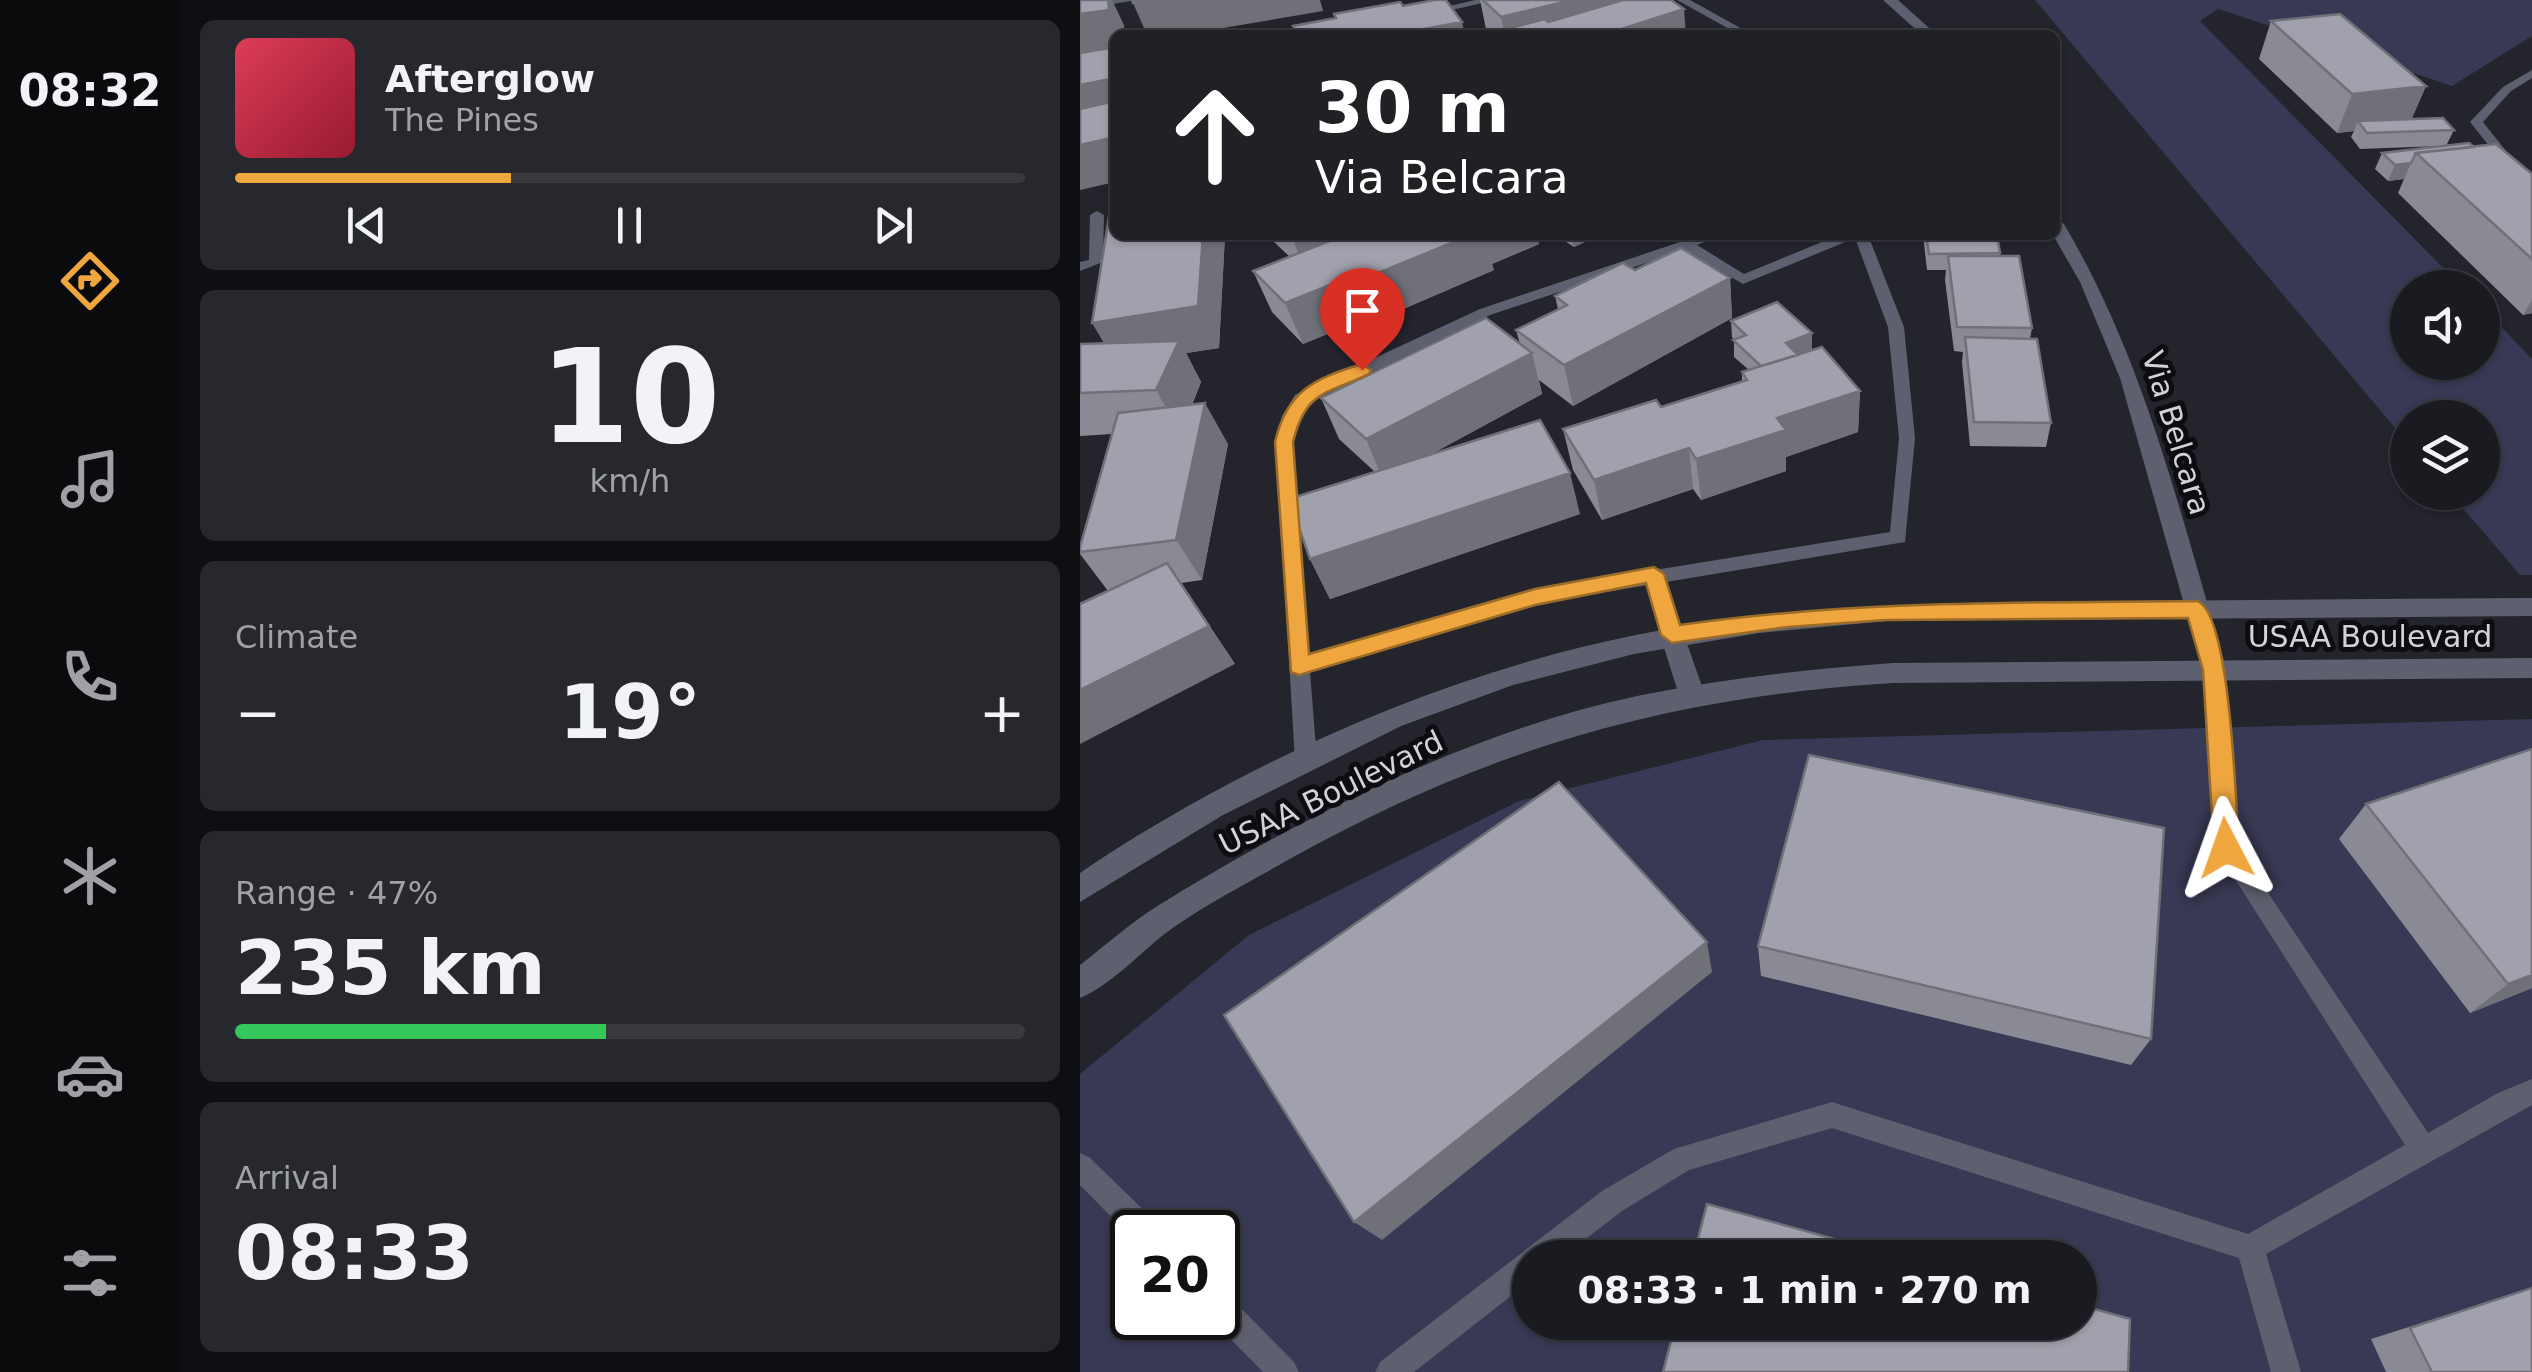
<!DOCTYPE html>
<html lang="en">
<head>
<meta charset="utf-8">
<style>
  :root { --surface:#1a1b21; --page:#27282e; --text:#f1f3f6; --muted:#9fa1a5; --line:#38393f; --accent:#f0a63f }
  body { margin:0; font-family:"DejaVu Sans",sans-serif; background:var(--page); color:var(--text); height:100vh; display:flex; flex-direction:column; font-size:38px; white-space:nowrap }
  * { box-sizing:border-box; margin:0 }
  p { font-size:32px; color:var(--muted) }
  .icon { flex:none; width:55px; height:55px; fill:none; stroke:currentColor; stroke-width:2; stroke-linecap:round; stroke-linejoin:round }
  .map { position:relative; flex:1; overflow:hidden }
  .side { display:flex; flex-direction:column; gap:20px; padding:20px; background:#0e0f12; width:900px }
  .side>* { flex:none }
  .banner { position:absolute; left:30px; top:30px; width:950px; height:210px; border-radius:15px; box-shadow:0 2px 8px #0004,0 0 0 2px var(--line); background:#202124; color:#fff; overflow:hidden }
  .fabs { position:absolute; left:1310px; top:270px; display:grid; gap:20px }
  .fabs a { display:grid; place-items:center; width:110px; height:110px; border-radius:50%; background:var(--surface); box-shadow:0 2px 8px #0004,0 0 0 2px var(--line); font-size:50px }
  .speed { position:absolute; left:30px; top:1210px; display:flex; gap:20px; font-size:50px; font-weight:700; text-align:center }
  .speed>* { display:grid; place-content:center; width:130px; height:130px; border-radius:50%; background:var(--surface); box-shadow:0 2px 8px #0004,0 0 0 2px var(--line); line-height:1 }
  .speed .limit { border:5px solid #111; border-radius:15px; background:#fff; color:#111 }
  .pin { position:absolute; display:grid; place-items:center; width:85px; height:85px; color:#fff; margin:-102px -42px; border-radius:50% 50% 50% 0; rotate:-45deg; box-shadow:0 0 10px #0007 }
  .pin .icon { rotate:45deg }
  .me { position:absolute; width:110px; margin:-55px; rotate:356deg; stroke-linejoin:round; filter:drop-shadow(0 0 8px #0008) }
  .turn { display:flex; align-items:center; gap:35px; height:210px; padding:0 40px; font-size:45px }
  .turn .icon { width:130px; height:130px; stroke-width:2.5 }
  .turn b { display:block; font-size:70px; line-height:85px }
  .big { font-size:75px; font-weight:800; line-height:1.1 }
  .side .card { flex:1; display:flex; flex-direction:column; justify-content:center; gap:15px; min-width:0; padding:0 35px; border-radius:15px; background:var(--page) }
  .side .dial { align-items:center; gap:0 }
  .dial b { font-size:130px; line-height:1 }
  .song { display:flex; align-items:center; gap:30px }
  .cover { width:120px; height:120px; border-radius:15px; background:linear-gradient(135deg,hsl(350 70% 55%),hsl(350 70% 35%)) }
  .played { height:10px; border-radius:5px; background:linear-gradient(90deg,var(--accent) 35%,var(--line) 35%) }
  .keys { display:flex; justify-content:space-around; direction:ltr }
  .heat { display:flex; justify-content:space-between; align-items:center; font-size:55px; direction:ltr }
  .charge { height:15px; border-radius:8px; background:linear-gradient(90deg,#34c759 47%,var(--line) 0) }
  .trip { position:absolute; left:432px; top:1240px; width:585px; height:100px; border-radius:50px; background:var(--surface); box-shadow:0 2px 8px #0004,0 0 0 2px var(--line); font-weight:800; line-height:100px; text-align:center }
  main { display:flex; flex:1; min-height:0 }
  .tab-bar { display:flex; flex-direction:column; width:180px; justify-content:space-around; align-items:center; background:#0a0b0d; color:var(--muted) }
  .tab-bar .icon { width:70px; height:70px }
  .tab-bar .current { color:var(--accent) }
  .tab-bar b { font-size:45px; color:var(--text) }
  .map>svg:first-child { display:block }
  .green { fill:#383954; fill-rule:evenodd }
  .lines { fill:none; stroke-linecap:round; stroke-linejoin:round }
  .service { fill:#5e606f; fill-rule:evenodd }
  .minor { fill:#5e606f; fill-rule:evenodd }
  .tertiary { fill:#5e606f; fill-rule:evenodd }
  .wall { fill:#8a8a94 }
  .shaded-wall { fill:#707178 }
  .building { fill:#a0a1ac; stroke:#707178; stroke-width:2.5 }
  .route { fill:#f0a63f; stroke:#9c6c29; stroke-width:2.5 }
  .labels { text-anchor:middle; stroke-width:10; stroke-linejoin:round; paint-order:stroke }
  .street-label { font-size:30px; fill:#d2d3d9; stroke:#0d0d11 }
</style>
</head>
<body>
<main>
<nav class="tab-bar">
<b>08:32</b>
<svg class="icon current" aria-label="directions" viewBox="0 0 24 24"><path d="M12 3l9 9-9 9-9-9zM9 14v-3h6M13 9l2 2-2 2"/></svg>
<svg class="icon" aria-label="music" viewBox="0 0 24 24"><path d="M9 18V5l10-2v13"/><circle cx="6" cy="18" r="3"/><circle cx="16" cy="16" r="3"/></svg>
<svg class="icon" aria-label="phone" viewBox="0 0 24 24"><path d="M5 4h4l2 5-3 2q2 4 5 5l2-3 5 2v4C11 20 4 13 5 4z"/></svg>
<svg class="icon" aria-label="climate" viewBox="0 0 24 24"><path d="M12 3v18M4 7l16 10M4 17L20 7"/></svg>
<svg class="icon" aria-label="car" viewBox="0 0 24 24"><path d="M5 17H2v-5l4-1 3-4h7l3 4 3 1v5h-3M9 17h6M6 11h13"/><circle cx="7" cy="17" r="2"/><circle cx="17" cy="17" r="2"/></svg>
<svg class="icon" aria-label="filters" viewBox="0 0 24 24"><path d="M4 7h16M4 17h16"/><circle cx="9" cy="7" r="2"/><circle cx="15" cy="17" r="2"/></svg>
</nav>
<section class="side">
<div class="card">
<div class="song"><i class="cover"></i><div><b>Afterglow</b><p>The Pines</p></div></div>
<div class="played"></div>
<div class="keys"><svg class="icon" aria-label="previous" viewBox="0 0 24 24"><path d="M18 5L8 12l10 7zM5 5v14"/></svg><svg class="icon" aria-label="pause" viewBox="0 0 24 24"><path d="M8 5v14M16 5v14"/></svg><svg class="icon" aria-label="next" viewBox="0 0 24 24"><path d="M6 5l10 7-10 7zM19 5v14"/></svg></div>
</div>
<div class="card dial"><b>10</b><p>km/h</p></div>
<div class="card"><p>Climate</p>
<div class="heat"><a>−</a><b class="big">19°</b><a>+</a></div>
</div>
<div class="card"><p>Range · 47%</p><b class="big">235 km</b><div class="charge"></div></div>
<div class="card"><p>Arrival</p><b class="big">08:33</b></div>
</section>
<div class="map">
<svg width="1452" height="1372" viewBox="0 0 1452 1372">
  <rect width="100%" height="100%" fill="#23242c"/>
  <!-- green -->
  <path class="green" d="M955 0H1452V36L1372 86 1138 9 1120 21 1382 287 1328 288V362H1402L1403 308 1452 359V575H1440L1370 493 1402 492V418H1328L1327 442Z
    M1452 719V1372H0V1074L169 935 439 801 683 740ZM52 1232H138V1318H52ZM450 1258H1000V1322H450Z"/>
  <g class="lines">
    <!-- service -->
    <path class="service" d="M28 0H56L0 10V4Z
      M395 0H416L349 15 344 12Z
      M597 0H610L673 35H660Z
      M1452 70V78L1431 91 1403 122 1430 156 1452 174V185L1422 162 1390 122 1423 87Z
      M17 211 24 215 23 262 0 271V262L9 260 10 215Z
      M621 235H642L617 245 664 274 759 235H788L824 327 835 438 825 542 586 582 602 635 592 642 582 635 568 585 455 604 230 671 237 761 233 767 226 770 219 767 215 761 196 442 202 416 215 395 400 309ZM775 238 808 327 819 438 810 532 581 569 574 567 566 572 455 590 229 655 212 442 218 416 227 403 410 315 605 250 663 284Z
      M1135 663 1142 665 1145 671 1157 846 1348 1133 1418 1093 1452 1079V1105L1186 1254 1221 1372H1191L1159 1258 752 1128 609 1170 542 1211 481 1258H450V1281L334 1372H295L300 1362 522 1191 594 1149 752 1102 1168 1234 1325 1145 1135 848 1125 671 1128 665Z
      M0 1153 9 1157 76 1222 80 1232H52V1238L0 1185Z
      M138 1291 148 1295 214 1362 219 1372H183L130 1318H138Z"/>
    <!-- minor -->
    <path class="minor" d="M803 0H818L857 35H842Z
      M975 219 984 224C1066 363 1101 517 1147 671L1144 678H1126L1123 671 1040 378 1000 282 973 235Z
      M592 626 601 628 604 635 625 695 621 702H603L599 695 580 635 583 628Z"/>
    <!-- tertiary -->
    <path class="tertiary" d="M1452 598V616L806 621 679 633 554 654 433 685 321 726 143 815 0 902V873L16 862C177 757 367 673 556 635 710 604 864 603 1022 601 1165 600 1309 599 1452 598Z
      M1452 658V678L813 683C586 697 407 749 208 860 171 881 132 901 97 925 64 947 36 983 0 998V965C26 945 51 922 79 905 221 817 392 731 557 696 642 679 727 669 813 663Z"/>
  </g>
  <!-- wall -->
  <path class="wall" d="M400 0H591L407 34Z
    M1191 21 1346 86 1331 120 1374 130 1366 146 1394 147 1452 174V313L1443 315 1318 193 1324 179 1308 181 1295 169 1302 153 1360 146 1280 149 1271 137 1274 131 1257 133 1179 59Z
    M35 235H145L139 348 106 353 121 382 112 405 148 444 122 580 101 583 155 664 28 591 0 554V547L32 434 0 436V344L24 343Z
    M191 235H458L459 244 412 264 414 270 286 325 281 320 223 344 192 312 173 271 210 257 194 242Z
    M475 235H520L494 247Z
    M843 235H917L920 256 952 328 950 339 971 423 966 447 890 446 882 362 883 352 874 351 865 280 866 270H847Z
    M555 270 650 278 652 318 493 406 459 380 462 394 348 456 500 514 250 599 230 559 295 472 259 439 241 398 440 344 436 330 478 309 475 296Z
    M651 321 732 349 722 353 780 391 778 432 706 457V471L621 500 613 489 522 520 493 470 483 429 581 407 662 381V372L669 370 654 357V340L652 337Z
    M1286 804 1452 988 1390 1013 1259 839Z
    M678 946 1071 1039 1051 1065 681 976Z
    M1452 1288V1372H1306L1291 1339Z"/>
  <!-- shaded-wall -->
  <path class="shaded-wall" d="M28 0H32L44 25 45 35H35V49L0 55V14Z
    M73 0H240L243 11 102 35H67L53 3Z
    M492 0H560L425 35 421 17Z
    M604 9 606 35H523Z
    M382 22 385 35H312Z
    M35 78V121L0 127V85Z
    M1346 86 1329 125 1278 121 1274 131 1257 133 1272 94Z
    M35 137V182L0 190V145Z
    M1331 163 1324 179 1308 181 1315 165Z
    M123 235H145L139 348 106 353 121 382 100 432 76 390 37 365 12 323Z
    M211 235H296L225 270Z
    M391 235H458L459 244 412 264 414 270 286 325 271 284Z
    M491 235H520L494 247Z
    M650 278 652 318 493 406 484 365Z
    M265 279 281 320 223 344 205 303Z
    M1452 300V313L1443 315Z
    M732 333V349L706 360V343Z
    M452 353 462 394 303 480 286 439Z
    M780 391 778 432 706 457V471L621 500 616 459 697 418Z
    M125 403 148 444 122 580 96 540Z
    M609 448 613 489 522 520 514 480Z
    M490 473 500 514 250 599 230 559Z
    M87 563 155 664 0 744V690Z
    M627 942 632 972 302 1240 274 1222Z
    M1452 975V988L1390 1013 1428 984Z"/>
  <!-- building -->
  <path class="building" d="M0 0H28L29 10 0 14Z
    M52 0H73L53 3Z
    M355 0H366L382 22 312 35H218L213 26 256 18 254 14 320 2 323 6Z
    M403 0H492L421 17Z
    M543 0H591L604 9 523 35H403L465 19 468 22Z
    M1260 14 1346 86 1272 94 1191 21Z
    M35 47V78L0 85V53Z
    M35 101V137L0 145V109Z
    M1363 118 1374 130 1287 133 1278 121Z
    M1389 143 1394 147 1336 153 1331 163 1315 165 1302 153Z
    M1416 144 1452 174V259L1336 153Z
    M35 197V235H123L118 306 12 323 32 198Z
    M265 235H391L271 284 265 279 205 303 173 271Z
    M846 235H917L920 253 849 254Z
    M601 248 650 278 484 365 436 330 487 305 475 296 543 263 555 270Z
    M868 256H939L952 328 877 327Z
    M697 302 732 333 706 343 718 355 681 366 653 340 666 335 651 321Z
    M406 318 452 353 286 439 241 398Z
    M885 337 957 339 971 423 894 422Z
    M99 341 76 390 0 393V344Z
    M742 347 780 391 697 418 706 430 616 459 609 448 514 480 483 429 576 400 581 407 667 380 662 372Z
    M125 403 96 540 0 552V547L38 413Z
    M460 420 490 473 230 559 209 499Z
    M87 563 129 626 0 690V604Z
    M1452 749V975L1428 984 1286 804Z
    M729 755 1084 828 1071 1039 678 946Z
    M479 782 627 942 274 1222 144 1015Z
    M627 1204 824 1258H613Z
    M1452 1288V1372H1352L1330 1328Z
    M1000 1305 1050 1319 1048 1372H583L596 1322H1000Z"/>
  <!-- route -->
  <path class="route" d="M282 364 291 370 289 374C245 395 226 390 213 442L229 654 455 589 574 567 584 574 600 625C775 600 941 603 1117 601 1151 612 1156 810 1159 848L1155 856 1146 859 1137 856 1134 848 1123 670 1108 618 806 620 708 627 592 643 581 635 566 583 455 605 219 675 211 672 195 442C207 391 233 379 282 364Z"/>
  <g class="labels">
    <!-- street labels -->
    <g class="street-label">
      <text transform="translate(1096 433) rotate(73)" y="10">Via Belcara</text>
      <text x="1290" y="647">USAA Boulevard</text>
      <text transform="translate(251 793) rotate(-26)" y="10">USAA Boulevard</text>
    </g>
  </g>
</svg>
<div class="fabs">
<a><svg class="icon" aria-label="sound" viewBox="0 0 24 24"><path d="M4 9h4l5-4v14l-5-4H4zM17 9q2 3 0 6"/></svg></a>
<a><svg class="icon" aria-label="layers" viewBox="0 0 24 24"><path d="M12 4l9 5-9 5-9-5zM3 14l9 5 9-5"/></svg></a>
</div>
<div class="speed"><div class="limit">20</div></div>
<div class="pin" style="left:282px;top:370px;background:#d93025"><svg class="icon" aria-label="arrive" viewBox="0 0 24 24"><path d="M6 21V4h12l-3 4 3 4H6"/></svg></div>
<svg class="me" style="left:1146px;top:848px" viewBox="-20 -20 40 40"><path d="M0-17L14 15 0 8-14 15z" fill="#f0a63f" stroke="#fff" stroke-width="4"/></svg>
<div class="trip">08:33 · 1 min · 270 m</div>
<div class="banner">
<div class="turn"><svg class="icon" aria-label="ahead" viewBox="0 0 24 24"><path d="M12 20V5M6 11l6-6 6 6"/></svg><div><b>30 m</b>Via Belcara</div></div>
</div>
</div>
</main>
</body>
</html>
